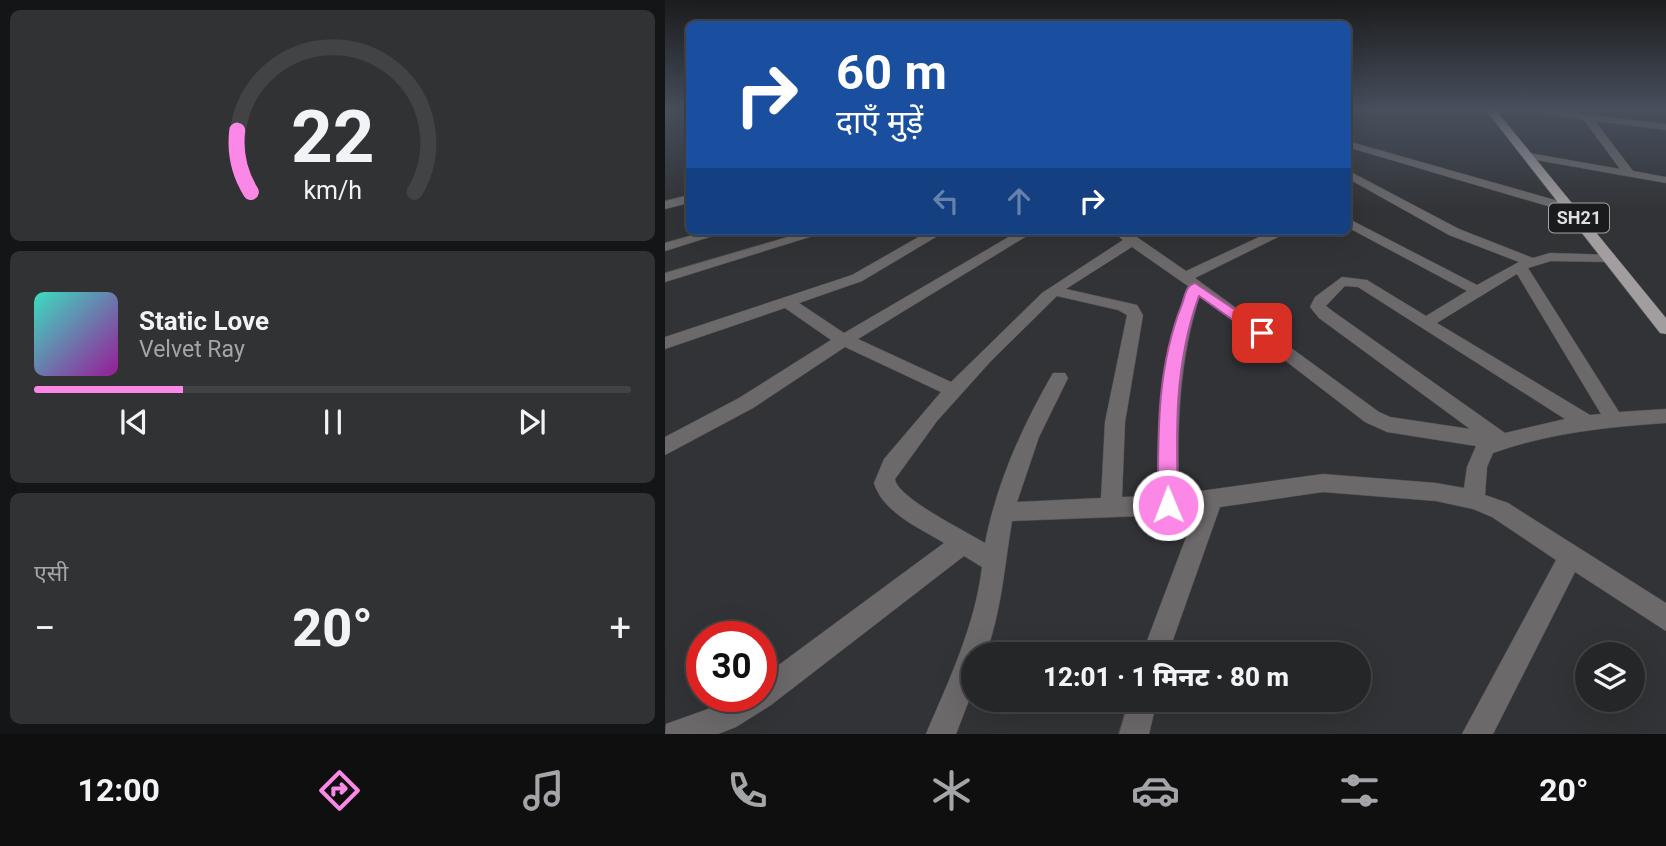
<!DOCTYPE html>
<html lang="hi">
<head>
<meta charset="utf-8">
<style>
  :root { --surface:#252628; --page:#313234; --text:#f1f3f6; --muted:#a3a5a8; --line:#424345; --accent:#fb87e6 }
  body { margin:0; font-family:Roboto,"Noto Sans Devanagari",sans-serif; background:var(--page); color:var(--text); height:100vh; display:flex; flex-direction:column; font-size:26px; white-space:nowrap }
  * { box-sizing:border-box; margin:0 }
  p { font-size:23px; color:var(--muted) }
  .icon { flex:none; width:38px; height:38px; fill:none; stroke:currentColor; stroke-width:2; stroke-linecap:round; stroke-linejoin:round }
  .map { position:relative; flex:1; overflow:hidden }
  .details { display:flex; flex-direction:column; gap:10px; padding:10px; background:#141516; width:665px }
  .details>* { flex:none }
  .top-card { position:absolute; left:21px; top:21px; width:665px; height:214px; border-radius:10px; box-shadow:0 7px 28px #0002,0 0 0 2px var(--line); background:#1a4fa0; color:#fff; overflow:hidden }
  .buttons { position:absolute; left:910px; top:642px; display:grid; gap:14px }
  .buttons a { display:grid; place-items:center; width:70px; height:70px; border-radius:50%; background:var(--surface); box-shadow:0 7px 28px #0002,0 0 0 2px var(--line); font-size:35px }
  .speed { position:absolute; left:21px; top:621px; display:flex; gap:14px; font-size:35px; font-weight:700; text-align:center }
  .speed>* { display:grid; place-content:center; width:91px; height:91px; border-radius:50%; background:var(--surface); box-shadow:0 7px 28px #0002,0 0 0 2px var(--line); line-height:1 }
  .speed .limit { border:10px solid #d22; background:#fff; color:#111 }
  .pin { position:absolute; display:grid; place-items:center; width:60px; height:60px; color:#fff; margin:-30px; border-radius:14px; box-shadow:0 4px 10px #0006 }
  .me { position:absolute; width:77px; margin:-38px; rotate:359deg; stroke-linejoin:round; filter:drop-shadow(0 0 5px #0008) }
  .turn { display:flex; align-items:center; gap:24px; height:147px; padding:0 35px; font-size:32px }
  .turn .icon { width:91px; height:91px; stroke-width:2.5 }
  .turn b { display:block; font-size:49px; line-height:60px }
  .lanes { display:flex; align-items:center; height:66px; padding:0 35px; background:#0003; justify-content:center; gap:35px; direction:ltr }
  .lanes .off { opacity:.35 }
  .big { font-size:52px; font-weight:800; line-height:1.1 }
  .details .card { flex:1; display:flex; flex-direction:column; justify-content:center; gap:10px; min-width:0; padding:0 24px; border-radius:10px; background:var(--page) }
  .details .dial { align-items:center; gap:0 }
  .dial svg { height:182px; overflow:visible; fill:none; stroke:var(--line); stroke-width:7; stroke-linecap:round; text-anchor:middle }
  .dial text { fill:var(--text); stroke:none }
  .song { display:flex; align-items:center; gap:21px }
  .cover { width:84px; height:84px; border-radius:10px; background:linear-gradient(135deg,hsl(170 70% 55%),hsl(300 70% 35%)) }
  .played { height:7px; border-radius:4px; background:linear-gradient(90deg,var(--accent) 25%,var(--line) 25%) }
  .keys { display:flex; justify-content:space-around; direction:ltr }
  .heat { display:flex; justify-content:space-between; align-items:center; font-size:38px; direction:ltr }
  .trip { position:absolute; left:296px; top:642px; width:410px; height:70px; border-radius:35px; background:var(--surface); box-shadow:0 7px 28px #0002,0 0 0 2px var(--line); font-weight:800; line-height:70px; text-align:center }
  .tab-bar { display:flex; height:112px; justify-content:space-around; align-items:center; background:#0f0f10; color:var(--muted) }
  .tab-bar .icon { width:49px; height:49px }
  .tab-bar .on { color:var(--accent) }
  .tab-bar b { font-size:32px; color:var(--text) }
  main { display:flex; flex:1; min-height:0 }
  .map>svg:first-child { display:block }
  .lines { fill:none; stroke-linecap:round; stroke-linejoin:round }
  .minor-casing { stroke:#4d4f51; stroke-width:1 }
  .major-casing { stroke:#4d4f51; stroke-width:1 }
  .minor { fill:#6b696a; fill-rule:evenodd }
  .major { fill:#a29ea0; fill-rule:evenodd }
  .route { fill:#fb87e6; stroke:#a35896; stroke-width:2 }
  .labels { text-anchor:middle; stroke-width:7; stroke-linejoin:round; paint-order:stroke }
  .shield { fill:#1a1b1c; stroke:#a3a4a6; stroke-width:2 }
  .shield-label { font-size:18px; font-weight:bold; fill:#dedfe1 }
</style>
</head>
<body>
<main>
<section class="details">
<div class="card dial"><svg viewBox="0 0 100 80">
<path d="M14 69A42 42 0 1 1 86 69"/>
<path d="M14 69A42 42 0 0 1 8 42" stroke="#fb87e6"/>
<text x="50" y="56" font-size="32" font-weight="700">22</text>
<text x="50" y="72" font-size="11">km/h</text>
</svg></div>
<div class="card">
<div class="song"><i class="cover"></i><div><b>Static Love</b><p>Velvet Ray</p></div></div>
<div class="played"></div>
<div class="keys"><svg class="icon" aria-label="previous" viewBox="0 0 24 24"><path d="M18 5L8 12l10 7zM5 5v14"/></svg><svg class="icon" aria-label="pause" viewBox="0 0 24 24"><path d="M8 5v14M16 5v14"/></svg><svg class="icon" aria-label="next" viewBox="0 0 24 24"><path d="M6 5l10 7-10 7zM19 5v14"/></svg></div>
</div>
<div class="card"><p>एसी</p>
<div class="heat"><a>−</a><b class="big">20°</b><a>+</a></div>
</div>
</section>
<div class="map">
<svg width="1001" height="734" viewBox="0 0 1001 734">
  <rect width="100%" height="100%" fill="#313336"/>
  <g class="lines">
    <defs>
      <path id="minor" d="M0 109H6L0 112Z
        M849 109H874L1001 124V130L930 121 968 171 1001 177V183L860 158V154L864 153 955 169 919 120Z
        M682 141 911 206 913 209 907 213 903 212 682 147Z
        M682 170 794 229 868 258 885 253 950 255V261L945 262 886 261 863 268 954 412 1001 409V423C942 427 884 433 828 453L822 467 820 495 843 503 1001 603V631L910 572 828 734H797L891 560 827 517 808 509 771 501 658 492 555 507 503 654H477L531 511 503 515 347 521C339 569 337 608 321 654H308V690L291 734H261C284 680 310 626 317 567L299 556 106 705 71 727 53 734H0L1 724 54 705 67 696H96V678L279 543C255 528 218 513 209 483L219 459 276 392 180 347 88 408 0 455V437L74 398 166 340 120 308 0 349V337L187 275 264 231H281L197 281 134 303 179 333 354 231H370L193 339 286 382 377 293 458 240 447 231H463L521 271 607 231H625L530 278 714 412 725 417 805 429 654 318 645 307 650 297 677 277 702 280 761 316 802 291 682 227V218L812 285 854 262 784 235 682 178ZM467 247 523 286C497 354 493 424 492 496L457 497 460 422 478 315 472 305 401 289ZM852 274 936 414 925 415 772 323ZM680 286 693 287 900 419 840 433 666 310 661 306ZM535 295 700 422 722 432 811 446 802 467 799 488 771 483 658 474 514 494C512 426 514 360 535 295ZM392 296 453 310 462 315 440 422 436 498 352 502 374 437 403 378 400 373H388C357 427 332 482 320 543 302 532 231 497 230 479L272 421 326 361Z
        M24 195V203L0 209V201Z
        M42 231H64L0 251V243Z
        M143 231H164L0 282V273Z
        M464 700H492L484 734H454Z"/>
      <path id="major" d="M820 109H830L1001 318V334L995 333Z"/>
    </defs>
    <!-- minor casing -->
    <use href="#minor" class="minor-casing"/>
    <!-- major casing -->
    <use href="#major" class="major-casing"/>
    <!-- minor -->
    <use href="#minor" class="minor"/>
    <!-- major -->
    <use href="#major" class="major"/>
  </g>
  <!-- sky -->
  <linearGradient id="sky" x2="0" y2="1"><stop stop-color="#1b1c1e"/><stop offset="0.52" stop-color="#48505d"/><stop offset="1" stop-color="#48505d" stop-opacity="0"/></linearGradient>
  <rect width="1001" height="211" fill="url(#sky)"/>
  <!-- route -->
  <path class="route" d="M530 283 605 333 597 338 592 337 534 296C509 364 511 433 513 505L510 511 503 514 496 511 493 505C493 437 491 369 517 304 520 296 521 285 530 283Z"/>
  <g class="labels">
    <!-- shield labels -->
    <rect class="shield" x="884" y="203.5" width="60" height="29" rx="5"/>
    <g class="shield-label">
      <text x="914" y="224">SH21</text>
    </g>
  </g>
</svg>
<div class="buttons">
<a><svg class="icon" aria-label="layers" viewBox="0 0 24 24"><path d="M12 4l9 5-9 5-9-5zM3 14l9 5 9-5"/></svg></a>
</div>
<div class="speed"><div class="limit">30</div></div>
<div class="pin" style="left:597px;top:333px;background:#d93025"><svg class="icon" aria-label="arrive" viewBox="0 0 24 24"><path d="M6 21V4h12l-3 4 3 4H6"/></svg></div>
<svg class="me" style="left:503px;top:505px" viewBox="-20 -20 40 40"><circle r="17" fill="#fb87e6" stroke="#fff" stroke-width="3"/><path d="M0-11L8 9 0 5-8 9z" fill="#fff"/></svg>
<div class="trip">12:01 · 1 मिनट · 80 m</div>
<div class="top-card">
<div class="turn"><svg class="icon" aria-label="right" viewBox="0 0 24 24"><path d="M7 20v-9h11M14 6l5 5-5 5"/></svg><div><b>60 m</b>दाएँ मुड़ें</div></div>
<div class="lanes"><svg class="icon off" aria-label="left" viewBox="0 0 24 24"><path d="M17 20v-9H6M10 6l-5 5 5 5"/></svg><svg class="icon off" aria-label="ahead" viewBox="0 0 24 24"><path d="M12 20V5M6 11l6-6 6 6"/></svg><svg class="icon" aria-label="right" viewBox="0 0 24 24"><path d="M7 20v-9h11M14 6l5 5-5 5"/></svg></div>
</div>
</div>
</main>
<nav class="tab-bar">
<b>12:00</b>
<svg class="icon on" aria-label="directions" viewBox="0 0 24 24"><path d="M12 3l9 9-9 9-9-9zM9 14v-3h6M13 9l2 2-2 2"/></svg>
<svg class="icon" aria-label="music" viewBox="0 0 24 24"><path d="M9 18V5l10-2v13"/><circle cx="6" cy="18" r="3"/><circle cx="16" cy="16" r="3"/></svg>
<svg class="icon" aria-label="phone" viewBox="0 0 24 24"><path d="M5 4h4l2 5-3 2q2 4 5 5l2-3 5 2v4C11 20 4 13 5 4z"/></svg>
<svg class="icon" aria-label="climate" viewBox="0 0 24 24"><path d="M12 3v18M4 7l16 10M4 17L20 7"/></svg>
<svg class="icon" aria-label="car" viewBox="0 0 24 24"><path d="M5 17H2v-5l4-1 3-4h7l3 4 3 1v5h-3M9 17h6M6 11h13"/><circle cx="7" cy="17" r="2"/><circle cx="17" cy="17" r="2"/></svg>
<svg class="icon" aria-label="filters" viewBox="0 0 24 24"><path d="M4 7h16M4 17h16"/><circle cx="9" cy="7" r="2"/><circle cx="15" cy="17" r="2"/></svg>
<b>20°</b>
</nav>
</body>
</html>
